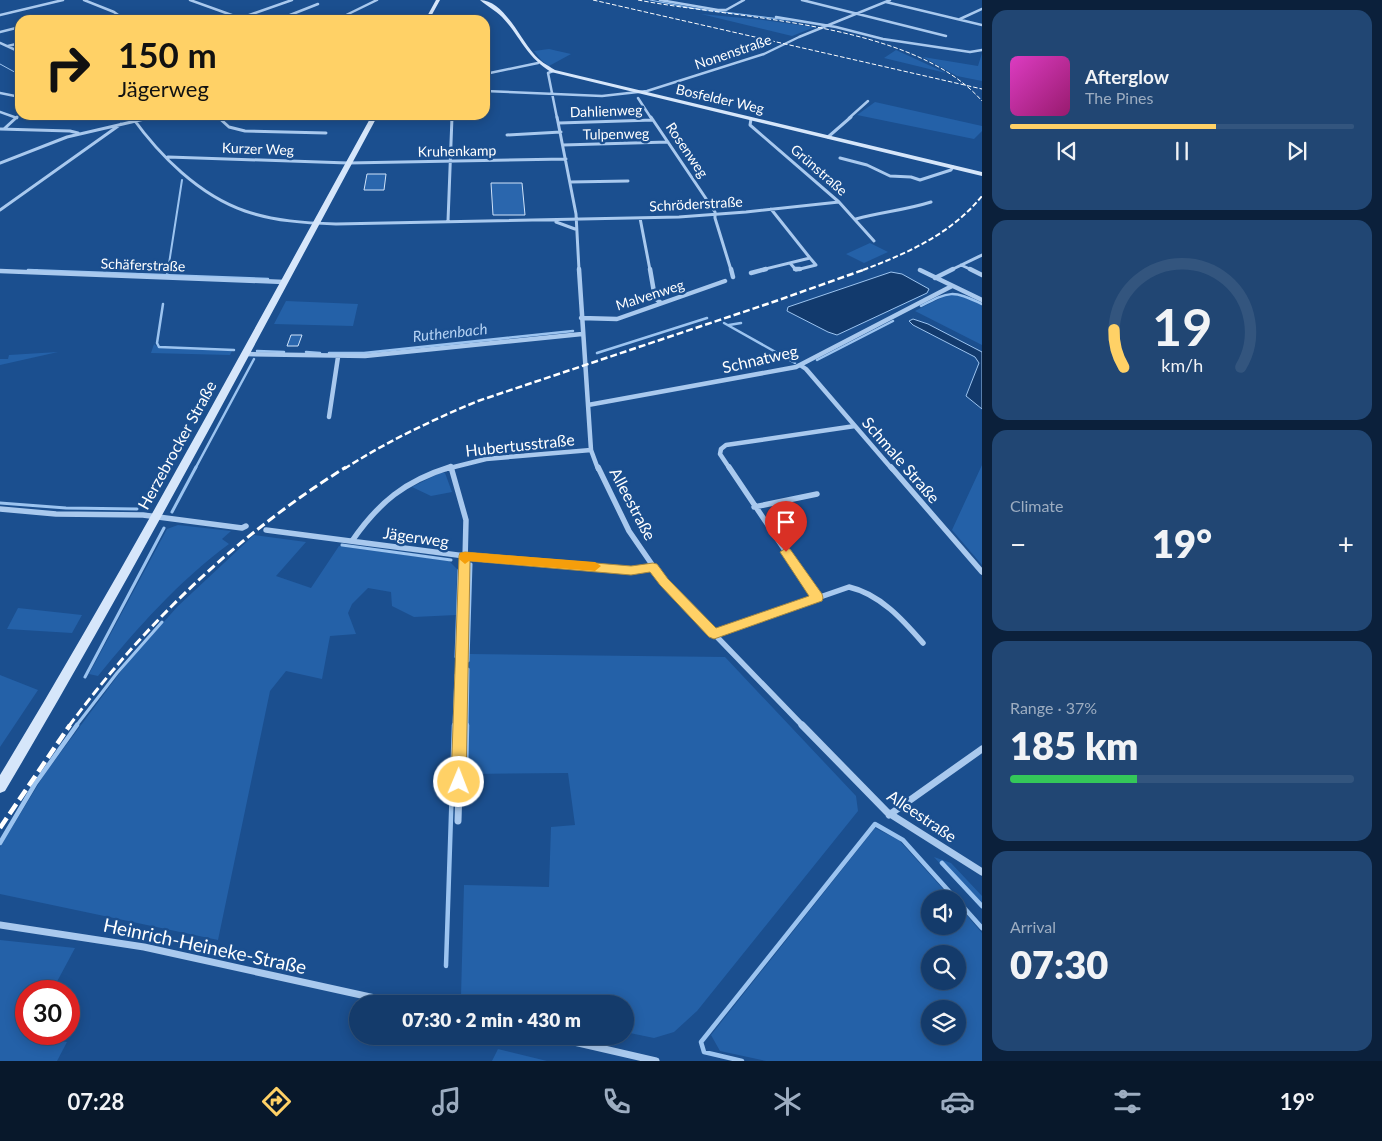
<!DOCTYPE html>
<html lang="en">
<head>
<meta charset="utf-8">
<style>
  :root { --surface:#143b6b; --page:#214673; --text:#f1f3f6; --muted:#9dadc1; --line:#33557e; --accent:#ffd166 }
  body { margin:0; font-family:Lato,sans-serif; background:var(--page); color:var(--text); height:100vh; display:flex; flex-direction:column; font-size:19px; white-space:nowrap }
  * { box-sizing:border-box; margin:0 }
  p { font-size:16px; color:var(--muted) }
  .icon { flex:none; width:28px; height:28px; fill:none; stroke:currentColor; stroke-width:2; stroke-linecap:round; stroke-linejoin:round }
  .map { position:relative; flex:1; overflow:hidden }
  .details { display:flex; flex-direction:column; gap:10px; padding:10px; background:#0b203b; width:400px }
  .details>* { flex:none }
  .guide { position:absolute; left:15px; top:15px; width:475px; height:105px; border-radius:15px; box-shadow:0 2px 12px #0003,0 0 0 1px var(--line); background:#ffd166; color:#111; overflow:hidden }
  .buttons { position:absolute; left:921px; top:890px; display:grid; gap:10px }
  .buttons a { display:grid; place-items:center; width:45px; height:45px; border-radius:50%; background:var(--surface); box-shadow:0 2px 12px #0003,0 0 0 1px var(--line); font-size:25px }
  .speed { position:absolute; left:15px; top:980px; display:flex; gap:10px; font-size:25px; font-weight:700; text-align:center }
  .speed>* { display:grid; place-content:center; width:65px; height:65px; border-radius:50%; background:var(--surface); box-shadow:0 2px 12px #0003,0 0 0 1px var(--line); line-height:1 }
  .speed .limit { border:8px solid #d22; background:#fff; color:#111 }
  .pin { position:absolute; display:grid; place-items:center; width:42px; height:42px; color:#fff; margin:-51px -21px; border-radius:50% 50% 50% 0; rotate:-45deg; box-shadow:0 0 5px #0007 }
  .pin .icon { rotate:45deg }
  .me { position:absolute; width:55px; margin:-28px; rotate:1deg; stroke-linejoin:round; filter:drop-shadow(0 0 4px #0008) }
  .turn { display:flex; align-items:center; gap:18px; height:105px; padding:0 20px; font-size:22px }
  .turn .icon { width:65px; height:65px; stroke-width:2.5 }
  .turn b { display:block; font-size:35px; line-height:42px }
  .big { font-size:38px; font-weight:800; line-height:1.1 }
  .details .card { flex:1; display:flex; flex-direction:column; justify-content:center; gap:8px; min-width:0; padding:0 18px; border-radius:15px; background:var(--page) }
  .details .dial { align-items:center; gap:0 }
  .dial svg { height:130px; overflow:visible; fill:none; stroke:var(--line); stroke-width:7; stroke-linecap:round; text-anchor:middle }
  .dial text { fill:var(--text); stroke:none }
  .song { display:flex; align-items:center; gap:15px }
  .cover { width:60px; height:60px; border-radius:8px; background:linear-gradient(135deg,hsl(310 70% 55%),hsl(320 70% 35%)) }
  .played { height:5px; border-radius:2px; background:linear-gradient(90deg,var(--accent) 60%,var(--line) 60%) }
  .keys { display:flex; justify-content:space-around; direction:ltr }
  .heat { display:flex; justify-content:space-between; align-items:center; font-size:28px; direction:ltr }
  .charge { height:8px; border-radius:4px; background:linear-gradient(90deg,#34c759 37%,var(--line) 0) }
  .trip { position:absolute; left:349px; top:995px; width:285px; height:50px; border-radius:25px; background:var(--surface); box-shadow:0 2px 12px #0003,0 0 0 1px var(--line); font-weight:800; line-height:50px; text-align:center }
  .menu { display:flex; height:80px; justify-content:space-around; align-items:center; background:#08182b; color:var(--muted) }
  .menu .icon { width:35px; height:35px }
  .menu .current { color:var(--accent) }
  .menu b { font-size:22px; color:var(--text) }
  main { display:flex; flex:1; min-height:0 }
  .map>svg:first-child { display:block }
  .green { fill:#2461a8; fill-rule:evenodd }
  .water { fill:#123a6d; stroke:#9cc4f0 }
  .lines { fill:none; stroke-linecap:round; stroke-linejoin:round }
  .stream-far4 { stroke:#9cc4f0; stroke-width:1 }
  .stream-far3 { stroke:#9cc4f0; stroke-width:2 }
  .stream-far2 { stroke:#9cc4f0; stroke-width:2.5 }
  .stream-far1 { stroke:#9cc4f0; stroke-width:3 }
  .stream { stroke:#9cc4f0; stroke-width:4.5 }
  .building { fill:#2a66ad; stroke:#cfe3fa }
  .street-far4 { stroke:#a9c9ee; stroke-width:2.5 }
  .street-far3 { stroke:#a9c9ee; stroke-width:3 }
  .street-far2 { stroke:#a9c9ee; stroke-width:4.5 }
  .street-far1 { stroke:#a9c9ee; stroke-width:5.5 }
  .street { stroke:#a9c9ee; stroke-width:7 }
  .secondary { fill:#d6e6fa; fill-rule:evenodd }
  .rail-far4 { stroke:#fff; stroke-width:1; stroke-dasharray:4.5 2; stroke-linecap:butt }
  .rail-far3 { stroke:#fff; stroke-width:2; stroke-dasharray:5.5 2.5; stroke-linecap:butt }
  .rail-far2 { stroke:#fff; stroke-width:2.5; stroke-dasharray:7 3; stroke-linecap:butt }
  .rail-far1 { stroke:#fff; stroke-width:3; stroke-dasharray:9 4; stroke-linecap:butt }
  .rail { stroke:#fff; stroke-width:4.5; stroke-dasharray:12 5; stroke-linecap:butt }
  .route { fill:#ffd166; stroke:#a68842 }
  .slow { fill:#f59e0b }
  .labels { text-anchor:middle; stroke-width:5; stroke-linejoin:round; paint-order:stroke }
  .far-street-label { font-size:14px; fill:#fff; stroke:#1b4f8f }
  .far-water-label { font-size:15px; font-style:italic; fill:#b5d3f5; stroke:#1b4f8f }
  .street-label { font-size:16px; fill:#fff; stroke:#1b4f8f }
  .near-street-label { font-size:19px; fill:#fff; stroke:#1b4f8f }
</style>
</head>
<body>
<main>
<div class="map">
<svg width="982" height="1061" viewBox="0 0 982 1061">
  <rect width="100%" height="100%" fill="#1b4f8f"/>
  <!-- green -->
  <path class="green" d="M643 0C663 0 681 6 701 8 740 14 779 18 820 25L704 11Z
    M701 14 763 20 815 27 792 36Z
    M549 49 571 54 549 66 542 61 534 51Z
    M896 50 946 73 884 58Z
    M982 53V81L957 76 923 57 978 66Z
    M875 102 982 126V131L974 139 857 115Z
    M52 115H123L115 119 46 118Z
    M870 243 888 252 864 263 846 254Z
    M955 293 982 305V345L915 311 949 294Z
    M286 301 358 304 353 326 274 324Z
    M154 344 159 348 232 351 230 355 151 353Z
    M58 352 0 365V359H8L9 355Z
    M982 465V565L952 530Z
    M440 473H445L452 492 431 496 412 487Z
    M178 525 231 531 222 539 229 544C179 581 137 628 98 676L89 674 167 529Z
    M254 535 306 542 276 576 311 588 339 546 449 561 457 569 456 615 414 617 392 606 391 592 368 588 352 604 348 613 356 634 330 636 322 679 286 671 270 691 218 940 0 894V847L44 775 127 663 178 606Z
    M18 608 82 615 72 633 7 629Z
    M469 654 725 657 856 796 858 811 697 1011 674 1032 654 1038 625 1032V1004H497L461 996 464 885 549 887 551 827 575 825 568 773 467 774Z
    M0 675 38 690 0 747Z
    M875 828 899 840 952 899H930V926H958V905L982 933V1061H766L720 1051 711 1035ZM930 954H958V981H930ZM930 1009H958V1036H930Z
    M934 857 951 863 982 896V909Z
    M0 940 75 948 52 991H26V1034H29L27 1037 67 1042 57 1061H0Z
    M498 1049 547 1061H492Z"/>
  <!-- water -->
  <path class="water" d="M891 272 902 274 929 289 927 293 837 335 828 332 787 311 788 307Z
    M913 319 928 324 982 352V409L966 396 979 363 975 357 913 325 909 321Z"/>
  <g class="lines">
    <!-- stream-far4 -->
    <path class="stream-far4" d="M650 0 692 8 788 20
      M0 64 20 75"/>
    <!-- stream-far3 -->
    <path class="stream-far3" d="M28 270H37
      M168 270 182 180"/>
    <!-- stream-far2 -->
    <path class="stream-far2" d="M28 270 268 279
      M167 275 168 269
      M163 304 157 343 159 347 234 350
      M921 306C950 291 952 290 982 304
      M724 323 795 363
      M729 325 741 323
      M257 351 284 352
      M306 352 320 353
      M329 353H364L573 331
      M597 353 707 318
      M817 360 893 321
      M195 469 254 359"/>
    <!-- stream-far1 -->
    <path class="stream-far1" d="M0 503 66 508 137 509
      M172 512 196 467
      M342 545 451 560
      M456 657 459 570
      M468 661 471 564
      M85 677 164 528
      M76 726 117 673 162 622
      M454 726 456 675
      M467 726 468 669"/>
    <!-- stream -->
    <path class="stream" d="M466 773 467 725
      M0 843 35 784 77 725
      M942 863 982 906
      M958 901 982 928
      M446 966 454 725
      M742 1061 704 1052 701 1042 875 824 903 840 956 899"/>
  </g>
  <!-- building -->
  <path class="building" d="M367 174H386L384 190H364Z
    M491 183H522L525 215H493Z
    M291 335H302L298 346H287Z"/>
  <g class="lines">
    <!-- street-far4 -->
    <path class="street-far4" d="M84 0 114 12 125 20
      M190 0 240 18
      M660 0 718 10H726L744 0
      M802 0 946 36
      M886 2 982 25
      M0 15 63 0
      M776 17 836 27 883 39 970 52 982 50
      M960 19 982 9
      M235 20 292 0
      M307 20 290 15 318 4
      M336 20 377 0
      M0 32 20 27
      M0 43 20 52
      M8 46 20 43
      M553 71 548 73 557 118
      M485 74 538 63
      M485 91 602 96 647 91 764 54 799 37 890 0
      M0 93 20 97
      M638 98 651 118
      M0 112 17 118
      M131 115 133 118
      M216 115 219 118
      M148 118 160 115
      M452 118V115
      M849 118 868 101"/>
    <!-- street-far3 -->
    <path class="street-far3" d="M132 117C160 156 199 195 245 211 274 221 305 223 336 224L679 217 746 212 839 202
      M218 117 229 127 245 131 326 133
      M557 117 576 214 579 270
      M651 117 715 212V218L731 270
      M751 119 750 125 839 202 874 241
      M559 123 653 120
      M5 128 17 117
      M0 129 70 131 78 133
      M507 135 561 132
      M828 137 851 117
      M563 145 668 142
      M168 157 348 163 566 159
      M840 158 867 165 890 176 911 177 920 180 951 170 953 167
      M0 163 67 137 153 117
      M570 182 628 181
      M0 210 121 124
      M640 218 650 270
      M856 219C881 212 906 210 931 202
      M448 221 452 117
      M556 222 575 229
      M790 263 796 270 816 265 810 258
      M961 265 972 270
      M761 270 810 258 771 209
      M951 270 982 255"/>
    <!-- street-far2 -->
    <path class="street-far2" d="M579 269 591 450 598 469
      M650 269 655 298 661 303
      M731 269 733 277
      M795 269H800
      M970 269 982 275
      M920 270 982 300
      M0 271 284 282
      M751 273 766 269
      M935 278 953 269
      M581 318 617 319 725 281
      M245 354 365 356 582 334
      M800 365 806 369 892 469
      M588 405 796 367 952 286
      M329 417 338 357
      M451 466 452 469
      M446 469 486 459 591 450
      M730 469 720 454 721 449 726 445 855 426"/>
    <!-- street-far1 -->
    <path class="street-far1" d="M451 467 466 520 461 726
      M598 467 629 531 664 582 803 726
      M729 467 817 598
      M891 467 982 572
      M754 507 817 494
      M0 509 56 514 143 515 242 528 246 526
      M266 530 465 556 631 571 653 567
      M352 541C379 502 405 481 450 467
      M713 634 849 587C880 594 903 620 923 643"/>
    <!-- street -->
    <path class="street" d="M802 725 887 812 982 872
      M889 815 982 749
      M458 821 461 725
      M0 925 144 947 402 1004
      M548 1036 656 1061"/>
    <!-- secondary -->
    <path class="secondary" d="M436 0H440L429 20H425Z
      M480 0C503 0 520 38 533 53 539 61 547 65 555 70L982 172V176L551 72C525 56 521 37 502 17 495 10 487 6 480 0Z
      M372 115H378C256 342 136 570 5 791L0 793V775C131 559 250 336 372 115Z"/>
    <!-- rail-far4 -->
    <path class="rail-far4" d="M593 0 982 89
      M638 0C737 19 913 22 982 101"/>
    <!-- rail-far3 -->
    <path class="rail-far3" d="M863 270C908 253 951 234 982 196"/>
    <!-- rail-far2 -->
    <path class="rail-far2" d="M344 469C386 442 432 420 478 401L773 302 866 269"/>
    <!-- rail-far1 -->
    <path class="rail-far1" d="M69 726C145 623 237 535 346 467"/>
    <!-- rail -->
    <path class="rail" d="M0 828 70 725"/>
  </g>
  <!-- route -->
  <path class="route" d="M786 548 790 549 822 594 823 598 822 601 714 639 709 637 660 585 650 572 631 575 470 561 466 782 464 787 459 789 454 787 451 782 459 556 460 553 465 552 631 566 653 563 657 564 668 579 716 628 809 596 780 552Z"/>
  <!-- slow -->
  <path class="slow" d="M465 552 595 562 601 566 595 571 469 561 465 564 459 559 460 553Z"/>
  <g class="labels">
    <!-- far-street labels -->
    <g class="far-street-label">
      <text transform="translate(733 52) rotate(-19)" y="5">Nonenstraße</text>
      <text transform="translate(720 99) rotate(13)" y="5">Bosfelder Weg</text>
      <text transform="translate(606 111) rotate(-2)" y="5">Dahlienweg</text>
      <text transform="translate(616 134) rotate(-1)" y="5">Tulpenweg</text>
      <text transform="translate(258 149) rotate(2)" y="5">Kurzer Weg</text>
      <text transform="translate(687 150) rotate(56)" y="5">Rosenweg</text>
      <text transform="translate(457 151) rotate(-1)" y="5">Kruhenkamp</text>
      <text transform="translate(819 170) rotate(41)" y="5">Grünstraße</text>
      <text transform="translate(696 204) rotate(-3)" y="5">Schröderstraße</text>
      <text transform="translate(143 265) rotate(2)" y="5">Schäferstraße</text>
      <text transform="translate(650 295) rotate(-18)" y="5">Malvenweg</text>
    </g>
    <!-- far-water labels -->
    <g class="far-water-label">
      <text transform="translate(450 333) rotate(-6)" y="5">Ruthenbach</text>
    </g>
    <!-- street labels -->
    <g class="street-label">
      <text transform="translate(760 359) rotate(-13)" y="6">Schnatweg</text>
      <text transform="translate(177 445) rotate(-61)" y="6">Herzebrocker Straße</text>
      <text transform="translate(520 445) rotate(-6)" y="6">Hubertusstraße</text>
      <text transform="translate(901 460) rotate(49)" y="6">Schmale Straße</text>
      <text transform="translate(633 504) rotate(62)" y="6">Alleestraße</text>
      <text transform="translate(416 537) rotate(8)" y="6">Jägerweg</text>
      <text transform="translate(922 816) rotate(34)" y="6">Alleestraße</text>
    </g>
    <!-- near-street labels -->
    <g class="near-street-label">
      <text transform="translate(205 946) rotate(12)" y="7">Heinrich-Heineke-Straße</text>
    </g>
  </g>
</svg>
<div class="buttons">
<a><svg class="icon" aria-label="sound" viewBox="0 0 24 24"><path d="M4 9h4l5-4v14l-5-4H4zM17 9q2 3 0 6"/></svg></a>
<a><svg class="icon" aria-label="search" viewBox="0 0 24 24"><circle cx="10" cy="10" r="6"/><path d="M15 15l6 6"/></svg></a>
<a><svg class="icon" aria-label="layers" viewBox="0 0 24 24"><path d="M12 4l9 5-9 5-9-5zM3 14l9 5 9-5"/></svg></a>
</div>
<div class="speed"><div class="limit">30</div></div>
<div class="pin" style="left:786px;top:552px;background:#d93025"><svg class="icon" aria-label="arrive" viewBox="0 0 24 24"><path d="M6 21V4h12l-3 4 3 4H6"/></svg></div>
<svg class="me" style="left:459px;top:782px" viewBox="-20 -20 40 40"><circle r="17" fill="#ffd166" stroke="#fff" stroke-width="3"/><path d="M0-11L8 9 0 5-8 9z" fill="#fff"/></svg>
<div class="trip">07:30 · 2 min · 430 m</div>
<div class="guide">
<div class="turn"><svg class="icon" aria-label="right" viewBox="0 0 24 24"><path d="M7 20v-9h11M14 6l5 5-5 5"/></svg><div><b>150 m</b>Jägerweg</div></div>
</div>
</div>
<section class="details">
<div class="card">
<div class="song"><i class="cover"></i><div><b>Afterglow</b><p>The Pines</p></div></div>
<div class="played"></div>
<div class="keys"><svg class="icon" aria-label="previous" viewBox="0 0 24 24"><path d="M18 5L8 12l10 7zM5 5v14"/></svg><svg class="icon" aria-label="pause" viewBox="0 0 24 24"><path d="M8 5v14M16 5v14"/></svg><svg class="icon" aria-label="next" viewBox="0 0 24 24"><path d="M6 5l10 7-10 7zM19 5v14"/></svg></div>
</div>
<div class="card dial"><svg viewBox="0 0 100 80">
<path d="M14 69A42 42 0 1 1 86 69"/>
<path d="M14 69A42 42 0 0 1 8 46" stroke="#ffd166"/>
<text x="50" y="56" font-size="32" font-weight="700">19</text>
<text x="50" y="72" font-size="11">km/h</text>
</svg></div>
<div class="card"><p>Climate</p>
<div class="heat"><a>−</a><b class="big">19°</b><a>+</a></div>
</div>
<div class="card"><p>Range · 37%</p><b class="big">185 km</b><div class="charge"></div></div>
<div class="card"><p>Arrival</p><b class="big">07:30</b></div>
</section>
</main>
<nav class="menu">
<b>07:28</b>
<svg class="icon current" aria-label="directions" viewBox="0 0 24 24"><path d="M12 3l9 9-9 9-9-9zM9 14v-3h6M13 9l2 2-2 2"/></svg>
<svg class="icon" aria-label="music" viewBox="0 0 24 24"><path d="M9 18V5l10-2v13"/><circle cx="6" cy="18" r="3"/><circle cx="16" cy="16" r="3"/></svg>
<svg class="icon" aria-label="phone" viewBox="0 0 24 24"><path d="M5 4h4l2 5-3 2q2 4 5 5l2-3 5 2v4C11 20 4 13 5 4z"/></svg>
<svg class="icon" aria-label="climate" viewBox="0 0 24 24"><path d="M12 3v18M4 7l16 10M4 17L20 7"/></svg>
<svg class="icon" aria-label="car" viewBox="0 0 24 24"><path d="M5 17H2v-5l4-1 3-4h7l3 4 3 1v5h-3M9 17h6M6 11h13"/><circle cx="7" cy="17" r="2"/><circle cx="17" cy="17" r="2"/></svg>
<svg class="icon" aria-label="filters" viewBox="0 0 24 24"><path d="M4 7h16M4 17h16"/><circle cx="9" cy="7" r="2"/><circle cx="15" cy="17" r="2"/></svg>
<b>19°</b>
</nav>
</body>
</html>
